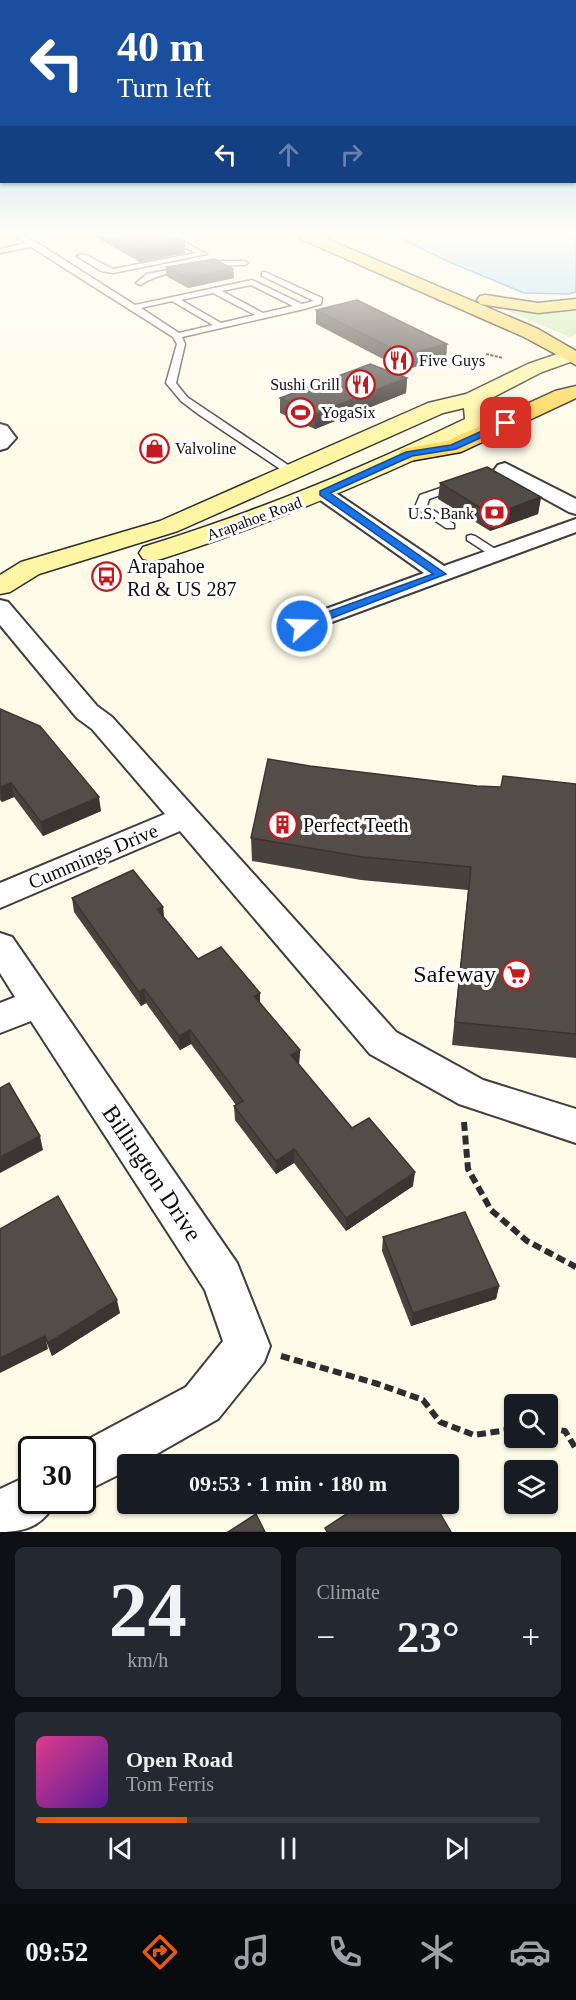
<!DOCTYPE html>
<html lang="en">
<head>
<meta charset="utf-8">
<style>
  :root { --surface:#171b24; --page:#242831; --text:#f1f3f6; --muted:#9ea1a6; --line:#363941; --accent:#ea580c }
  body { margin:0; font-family:Georgia,serif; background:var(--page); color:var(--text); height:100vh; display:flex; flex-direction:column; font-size:22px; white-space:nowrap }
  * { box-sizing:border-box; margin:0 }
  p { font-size:20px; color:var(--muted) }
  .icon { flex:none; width:33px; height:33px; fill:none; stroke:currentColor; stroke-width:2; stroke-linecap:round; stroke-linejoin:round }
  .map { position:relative; height:1532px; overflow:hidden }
  .side { display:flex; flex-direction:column; gap:15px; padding:15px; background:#0d0f14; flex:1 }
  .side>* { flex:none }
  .banner { position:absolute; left:0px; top:0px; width:576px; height:183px; box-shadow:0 2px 4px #0004; background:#1a4fa0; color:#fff; overflow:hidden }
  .controls { position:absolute; left:504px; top:1394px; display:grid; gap:12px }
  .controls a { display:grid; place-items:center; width:54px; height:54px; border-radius:6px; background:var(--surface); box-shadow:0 2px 4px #0004; font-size:30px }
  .speed { position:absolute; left:18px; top:1436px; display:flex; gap:12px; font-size:30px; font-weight:700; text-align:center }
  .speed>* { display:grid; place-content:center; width:78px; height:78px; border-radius:50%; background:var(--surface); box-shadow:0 2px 4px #0004; line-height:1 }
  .speed .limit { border:3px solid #111; border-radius:9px; background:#fff; color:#111 }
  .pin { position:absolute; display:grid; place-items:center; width:51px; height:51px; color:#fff; margin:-26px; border-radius:12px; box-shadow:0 3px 9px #0006 }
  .me { position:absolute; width:66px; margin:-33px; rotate:70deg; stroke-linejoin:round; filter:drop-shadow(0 0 4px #0008) }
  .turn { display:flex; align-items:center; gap:21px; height:126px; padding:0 18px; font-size:27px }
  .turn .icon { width:78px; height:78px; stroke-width:2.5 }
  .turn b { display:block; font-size:42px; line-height:51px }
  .lanes { display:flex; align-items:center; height:57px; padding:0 18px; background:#0003; justify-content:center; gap:30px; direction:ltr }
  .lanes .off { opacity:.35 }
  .big { font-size:45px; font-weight:600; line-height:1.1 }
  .side .card { flex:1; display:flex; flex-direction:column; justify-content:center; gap:9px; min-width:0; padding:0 21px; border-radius:9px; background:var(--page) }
  .side .dial { align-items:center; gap:0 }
  .dial b { font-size:78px; line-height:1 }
  .song { display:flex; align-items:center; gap:18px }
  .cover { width:72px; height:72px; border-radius:9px; background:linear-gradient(135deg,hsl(330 70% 55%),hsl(270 70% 35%)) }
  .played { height:6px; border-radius:3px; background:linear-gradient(90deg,var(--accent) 30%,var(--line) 30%) }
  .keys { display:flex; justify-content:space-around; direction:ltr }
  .heat { display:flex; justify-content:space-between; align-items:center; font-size:33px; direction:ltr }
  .side .tiles { flex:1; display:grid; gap:15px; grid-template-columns:1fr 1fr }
  .card:last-child { grid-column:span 2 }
  .trip { position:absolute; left:117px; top:1454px; width:342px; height:60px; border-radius:6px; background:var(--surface); box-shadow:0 2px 4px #0004; font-weight:600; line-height:60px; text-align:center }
  .tabs { display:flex; height:96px; justify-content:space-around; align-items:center; background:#090b0e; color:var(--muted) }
  .tabs .icon { width:42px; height:42px }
  .tabs .active { color:var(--accent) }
  .tabs b { font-size:27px; color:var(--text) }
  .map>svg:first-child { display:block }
  .green { fill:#ceecb0 }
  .water { fill:#a9dbfb; stroke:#2b90d7; stroke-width:1.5 }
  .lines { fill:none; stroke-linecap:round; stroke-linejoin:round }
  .lane-casing { stroke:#3e3e3e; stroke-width:3 }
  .street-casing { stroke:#3e3e3e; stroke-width:4 }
  .secondary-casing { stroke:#2d2d2d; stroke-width:3 }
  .primary-casing { stroke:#1c1c1c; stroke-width:3 }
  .path-far1 { stroke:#2d2d2d; stroke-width:2; stroke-dasharray:3 1.5; stroke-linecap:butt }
  .path { stroke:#2d2d2d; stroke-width:6; stroke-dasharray:9 4.5; stroke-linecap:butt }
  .lane { fill:#fff; fill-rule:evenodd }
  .street { fill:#fff; fill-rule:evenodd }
  .secondary { fill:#fff6a4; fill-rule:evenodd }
  .primary { fill:#ffd959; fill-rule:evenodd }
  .wall { fill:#48413d }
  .shaded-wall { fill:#3b3532 }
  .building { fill:#544c47; stroke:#3b3532; stroke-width:1.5 }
  .route { fill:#1a73e8; stroke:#114b97; stroke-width:1.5 }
  .labels { text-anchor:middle; stroke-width:6; stroke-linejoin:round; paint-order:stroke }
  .far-poi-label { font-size:16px; fill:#0b0b0b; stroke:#fff; text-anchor:start }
  .far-street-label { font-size:16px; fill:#0b0b0b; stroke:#fff }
  .poi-label { font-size:20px; fill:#0b0b0b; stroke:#fff; text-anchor:start }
  .street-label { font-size:20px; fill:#0b0b0b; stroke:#fff }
  .near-poi-label { font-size:24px; fill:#0b0b0b; stroke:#fff; text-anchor:end }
  .near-street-label { font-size:24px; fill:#0b0b0b; stroke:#fff }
</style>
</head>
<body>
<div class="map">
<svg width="576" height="1532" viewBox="0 0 576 1532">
  <rect width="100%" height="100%" fill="#fffbe9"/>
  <!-- green -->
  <path class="green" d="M576 306V334L570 337 498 307Z"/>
  <!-- water -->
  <path class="water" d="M396 236H576V292L568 294 524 293 447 261Z"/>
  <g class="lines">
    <defs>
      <path id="lane" d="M15 236H24L36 242 135 305 252 280 302 304 314 301 262 276V272H265L322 298 321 304 304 309 182 337 185 344 176 383 187 397 294 469V473H286L198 414 181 401 166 383 177 344 173 337 31 247 0 253V249L26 243ZM251 285 293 306 263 313 222 291ZM213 293 255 315 221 323 181 300ZM172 301 213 325 179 333 141 308Z
        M173 236 207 254 113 273 101 271 77 256 84 254 113 269 196 253 170 240V236Z
        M214 261H244L248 263 244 265C210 265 168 268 140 285L136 283 147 274Z
        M505 466 509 467V471L429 499 427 506 454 524V528H446L415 507 420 495Z
        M471 535 475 536 503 554 501 557H493L467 540V536Z"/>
      <path id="street" d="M0 424 7 426 16 438 7 448 0 450Z
        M505 463 576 499V514L569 512 498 473 495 469 498 465Z
        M323 487 330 489 444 566 576 519V532L302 633 293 631 290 626 293 621 424 573 316 497 313 493 316 489Z
        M0 600 8 602 97 706 112 717 396 1032 483 1080 576 1109V1143L459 1104 370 1054 180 831 0 908V883L165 814 92 729 77 718 0 625Z
        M0 933 12 937 237 1263 270 1346 264 1362 218 1419 139 1464H128V1470L82 1493V1449H70L186 1387 223 1341 205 1290 31 1021 0 1033V1003L15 997 0 973Z
        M32 1474V1500H56C45 1525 26 1532 0 1532V1489Z"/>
      <path id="secondary" d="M569 350 576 352V360L542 372 484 402 487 422 484 427C379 478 273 523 161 559L152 561 143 559 139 553 143 547C254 513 360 469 465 419L464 408 443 413 178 531 39 574 10 592 0 594V575L21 562 160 521 428 403 466 394 528 364Z"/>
      <path id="primary" d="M299 236H320L538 329 576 351V365L524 337 301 239Z
        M486 295 538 303 576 299V309L538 313 480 304 477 300 480 296Z
        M576 386V398L461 452 410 461 402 459 399 454 402 449 447 441 555 391Z"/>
    </defs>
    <!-- lane casing -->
    <use href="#lane" class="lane-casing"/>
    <!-- street casing -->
    <use href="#street" class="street-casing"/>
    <!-- secondary casing -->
    <use href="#secondary" class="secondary-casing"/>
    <!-- primary casing -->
    <use href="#primary" class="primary-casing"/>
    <!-- path-far1 -->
    <path class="path-far1" d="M486 354 503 358"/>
    <!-- path -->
    <path class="path" d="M464 1122 468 1169 491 1210 527 1241 576 1267
      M281 1356 378 1384 423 1400 440 1422 474 1435 514 1429
      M548 1428 565 1431 576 1449"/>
    <!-- lane -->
    <use href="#lane" class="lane"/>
    <!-- street -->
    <use href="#street" class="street"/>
    <!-- secondary -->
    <use href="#secondary" class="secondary"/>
    <!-- primary -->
    <use href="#primary" class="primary"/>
  </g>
  <!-- wall -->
  <path class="wall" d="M93 236H169L185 253 140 262Z
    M166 267 233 269 234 278 188 288 166 276Z
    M316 310 447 344 446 358 404 370 316 324Z
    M407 378 406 393 315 429 280 413V398Z
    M440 483 541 497 538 514 490 531 438 499Z
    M0 709 101 811 43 836 14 797 2 802 0 800Z
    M310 766 477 786 501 787 576 784V1058L452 1045 468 890 361 880 252 861 251 838Z
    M72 898 163 907 164 918 198 959 260 1003 300 1050 299 1065 352 1128 413 1186 346 1231 294 1163 276 1174 235 1120 234 1106 236 1105 191 1044 180 1050 146 1003 141 1006 74 912Z
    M0 1229 120 1313 52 1356Z
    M383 1237 499 1286 496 1299 411 1326 382 1251Z"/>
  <!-- shaded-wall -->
  <path class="shaded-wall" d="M185 241V253L140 262 139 250Z
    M233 269 234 278 188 288 187 278Z
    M447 344 446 358 404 370 405 355Z
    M407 378 406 393 315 429V414Z
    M541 497 538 514 490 531 492 515Z
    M11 783 14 797 2 802 0 787Z
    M99 797 101 811 43 836 41 822Z
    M163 907 164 921 157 909Z
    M144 989 146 1003 141 1006 139 992Z
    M260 993V1007L254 996Z
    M190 1030 191 1044 180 1050 179 1036Z
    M300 1050 299 1064 291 1069V1055Z
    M40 1136 43 1150 0 1173V1157Z
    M294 1149V1163L276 1174V1161Z
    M415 1172 413 1186 346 1231V1218Z
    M499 1286 496 1299 411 1326 413 1313Z
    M117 1300 120 1313 52 1356 48 1343Z
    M45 1336 48 1349 0 1373V1358Z"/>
  <!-- building -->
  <path class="building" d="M113 236H169L174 238 185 241 139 250Z
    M214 259 233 269 187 278 166 267Z
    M357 300 447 344 405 355 316 310Z
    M370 364 407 378 315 414 280 398Z
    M487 467 541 497 492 515 440 483Z
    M0 709 40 726 99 797 41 822 11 783 0 787Z
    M268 759 310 766 477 786 501 787 503 776 576 784V1034L455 1022 471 867 363 857 251 838Z
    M133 870 163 907 157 909 198 959 221 947 260 993 254 996 300 1050 291 1055 352 1128 369 1118 415 1172 346 1218 294 1149 276 1161 234 1106 243 1101 190 1030 179 1036 144 989 139 992 72 898Z
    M9 1083 40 1136 0 1157V1088Z
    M58 1196 117 1300 48 1343 45 1336 0 1358V1229Z
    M465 1212 499 1286 413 1313 383 1237Z
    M363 1503H434L451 1532H327L325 1528Z
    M256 1514 265 1532H228Z"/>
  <!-- sky -->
  <linearGradient id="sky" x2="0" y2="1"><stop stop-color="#8fc4f0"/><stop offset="0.52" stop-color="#fffdf5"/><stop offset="1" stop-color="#fffdf5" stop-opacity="0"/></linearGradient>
  <rect width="576" height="450" fill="url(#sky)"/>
  <!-- route -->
  <path class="route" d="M506 420 510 423 509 425 456 449 412 456 330 493 446 574 306 628H297V623L433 574 320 495V491L406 452 451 445Z"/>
  <!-- icons -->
  <defs>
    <symbol id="restaurant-ring" viewBox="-11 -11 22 22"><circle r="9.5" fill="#fff" stroke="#c41a1f" stroke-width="1.5"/><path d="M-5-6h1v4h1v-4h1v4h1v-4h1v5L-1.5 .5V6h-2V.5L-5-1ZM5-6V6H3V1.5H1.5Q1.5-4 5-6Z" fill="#c41a1f"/></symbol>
    <symbol id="stadium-ring" viewBox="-11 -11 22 22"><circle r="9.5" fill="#fff" stroke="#c41a1f" stroke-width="1.5"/><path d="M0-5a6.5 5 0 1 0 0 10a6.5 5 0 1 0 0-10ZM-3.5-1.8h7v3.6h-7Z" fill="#c41a1f"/></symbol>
    <symbol id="shop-ring" viewBox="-11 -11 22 22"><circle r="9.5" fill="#fff" stroke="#c41a1f" stroke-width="1.5"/><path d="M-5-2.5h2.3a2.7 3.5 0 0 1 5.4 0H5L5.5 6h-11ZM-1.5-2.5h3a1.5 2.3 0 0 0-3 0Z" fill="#c41a1f"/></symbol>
    <symbol id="bank-ring" viewBox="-11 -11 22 22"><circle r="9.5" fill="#fff" stroke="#c41a1f" stroke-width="1.5"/><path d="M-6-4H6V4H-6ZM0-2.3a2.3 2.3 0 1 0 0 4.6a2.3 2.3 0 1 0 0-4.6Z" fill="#c41a1f"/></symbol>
    <symbol id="bus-ring" viewBox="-11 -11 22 22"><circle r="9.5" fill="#fff" stroke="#c41a1f" stroke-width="1.5"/><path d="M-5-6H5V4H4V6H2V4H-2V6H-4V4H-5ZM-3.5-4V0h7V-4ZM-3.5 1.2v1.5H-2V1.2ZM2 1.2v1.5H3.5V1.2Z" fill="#c41a1f"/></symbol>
    <symbol id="building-ring" viewBox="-11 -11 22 22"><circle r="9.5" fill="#fff" stroke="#c41a1f" stroke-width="1.5"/><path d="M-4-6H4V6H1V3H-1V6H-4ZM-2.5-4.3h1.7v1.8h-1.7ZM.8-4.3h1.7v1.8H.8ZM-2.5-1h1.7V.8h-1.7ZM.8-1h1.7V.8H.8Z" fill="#c41a1f"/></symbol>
    <symbol id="supermarket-ring" viewBox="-11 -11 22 22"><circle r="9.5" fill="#fff" stroke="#c41a1f" stroke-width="1.5"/><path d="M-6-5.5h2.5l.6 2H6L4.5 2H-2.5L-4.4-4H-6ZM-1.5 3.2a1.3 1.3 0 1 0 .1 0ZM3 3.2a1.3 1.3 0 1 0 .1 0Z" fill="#c41a1f"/></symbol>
  </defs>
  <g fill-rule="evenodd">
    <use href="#restaurant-ring" x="382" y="344" width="33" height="33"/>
    <use href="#restaurant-ring" x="344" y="368" width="33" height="33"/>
    <use href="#stadium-ring" x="284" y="396" width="33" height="33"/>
    <use href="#shop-ring" x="138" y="432" width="33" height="33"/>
    <use href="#bank-ring" x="478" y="496" width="33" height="33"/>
    <use href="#bus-ring" x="90" y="560" width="33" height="33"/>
    <use href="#building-ring" x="266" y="808" width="33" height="33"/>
    <use href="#supermarket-ring" x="500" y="958" width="33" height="33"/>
  </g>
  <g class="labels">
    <!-- far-poi labels -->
    <g class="far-poi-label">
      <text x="419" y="366">Five Guys</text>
      <text x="340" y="390" text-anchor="end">Sushi Grill</text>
      <text x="321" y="418">YogaSix</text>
      <text x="175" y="454">Valvoline</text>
      <text x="474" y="519" text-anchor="end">U.S. Bank</text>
    </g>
    <!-- far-street labels -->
    <g class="far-street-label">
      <text transform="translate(254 518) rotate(-20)" y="6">Arapahoe Road</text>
    </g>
    <!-- poi labels -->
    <g class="poi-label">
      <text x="127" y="573">Arapahoe<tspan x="127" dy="23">Rd &amp; US 287</tspan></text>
      <text x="303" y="832">Perfect Teeth</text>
    </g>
    <!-- street labels -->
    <g class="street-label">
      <text transform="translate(93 856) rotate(-23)" y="7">Cummings Drive</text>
    </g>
    <!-- near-poi labels -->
    <g class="near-poi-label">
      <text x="496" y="982">Safeway</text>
    </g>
    <!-- near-street labels -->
    <g class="near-street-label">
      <text transform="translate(152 1173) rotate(56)" y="8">Billington Drive</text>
    </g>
  </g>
</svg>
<div class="controls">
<a><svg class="icon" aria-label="search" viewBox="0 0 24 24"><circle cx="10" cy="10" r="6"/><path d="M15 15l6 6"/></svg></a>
<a><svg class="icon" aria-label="layers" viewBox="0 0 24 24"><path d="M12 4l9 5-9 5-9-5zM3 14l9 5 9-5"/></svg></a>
</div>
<div class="speed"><div class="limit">30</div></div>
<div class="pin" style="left:506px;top:423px;background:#d93025"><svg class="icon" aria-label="arrive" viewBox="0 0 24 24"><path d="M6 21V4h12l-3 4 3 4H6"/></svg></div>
<svg class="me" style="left:302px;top:626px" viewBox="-20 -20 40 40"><circle r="17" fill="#1a73e8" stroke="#fff" stroke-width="3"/><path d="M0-11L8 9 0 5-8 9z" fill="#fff"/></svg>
<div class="trip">09:53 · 1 min · 180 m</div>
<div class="banner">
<div class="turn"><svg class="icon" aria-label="left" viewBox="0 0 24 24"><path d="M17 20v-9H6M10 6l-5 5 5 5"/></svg><div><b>40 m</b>Turn left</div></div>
<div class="lanes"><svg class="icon" aria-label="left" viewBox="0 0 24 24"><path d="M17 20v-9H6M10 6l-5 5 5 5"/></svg><svg class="icon off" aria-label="ahead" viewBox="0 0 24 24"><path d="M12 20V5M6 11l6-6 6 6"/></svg><svg class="icon off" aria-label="right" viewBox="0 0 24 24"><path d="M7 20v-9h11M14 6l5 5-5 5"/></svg></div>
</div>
</div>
<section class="side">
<div class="tiles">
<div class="card dial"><b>24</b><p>km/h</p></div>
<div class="card"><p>Climate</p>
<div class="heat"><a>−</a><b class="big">23°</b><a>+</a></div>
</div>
<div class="card">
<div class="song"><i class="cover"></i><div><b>Open Road</b><p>Tom Ferris</p></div></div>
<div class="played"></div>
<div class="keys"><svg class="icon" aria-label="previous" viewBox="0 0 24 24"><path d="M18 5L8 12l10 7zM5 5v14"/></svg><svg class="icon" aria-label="pause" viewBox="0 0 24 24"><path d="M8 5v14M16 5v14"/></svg><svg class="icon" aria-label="next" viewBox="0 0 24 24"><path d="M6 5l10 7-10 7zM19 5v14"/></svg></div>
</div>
</div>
</section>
<nav class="tabs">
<b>09:52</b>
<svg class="icon active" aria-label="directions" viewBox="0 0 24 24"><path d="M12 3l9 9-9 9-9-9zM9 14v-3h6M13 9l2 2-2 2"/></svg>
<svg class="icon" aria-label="music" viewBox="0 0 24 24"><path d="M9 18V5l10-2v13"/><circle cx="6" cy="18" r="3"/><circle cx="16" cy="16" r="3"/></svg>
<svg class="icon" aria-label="phone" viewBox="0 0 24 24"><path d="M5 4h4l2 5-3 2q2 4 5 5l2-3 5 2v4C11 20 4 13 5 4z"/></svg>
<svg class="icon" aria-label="climate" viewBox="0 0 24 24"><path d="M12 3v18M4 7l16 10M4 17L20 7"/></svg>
<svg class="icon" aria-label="car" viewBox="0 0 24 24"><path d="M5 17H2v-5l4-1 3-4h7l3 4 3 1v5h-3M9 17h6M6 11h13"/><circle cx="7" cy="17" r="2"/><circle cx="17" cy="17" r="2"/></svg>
</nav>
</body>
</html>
